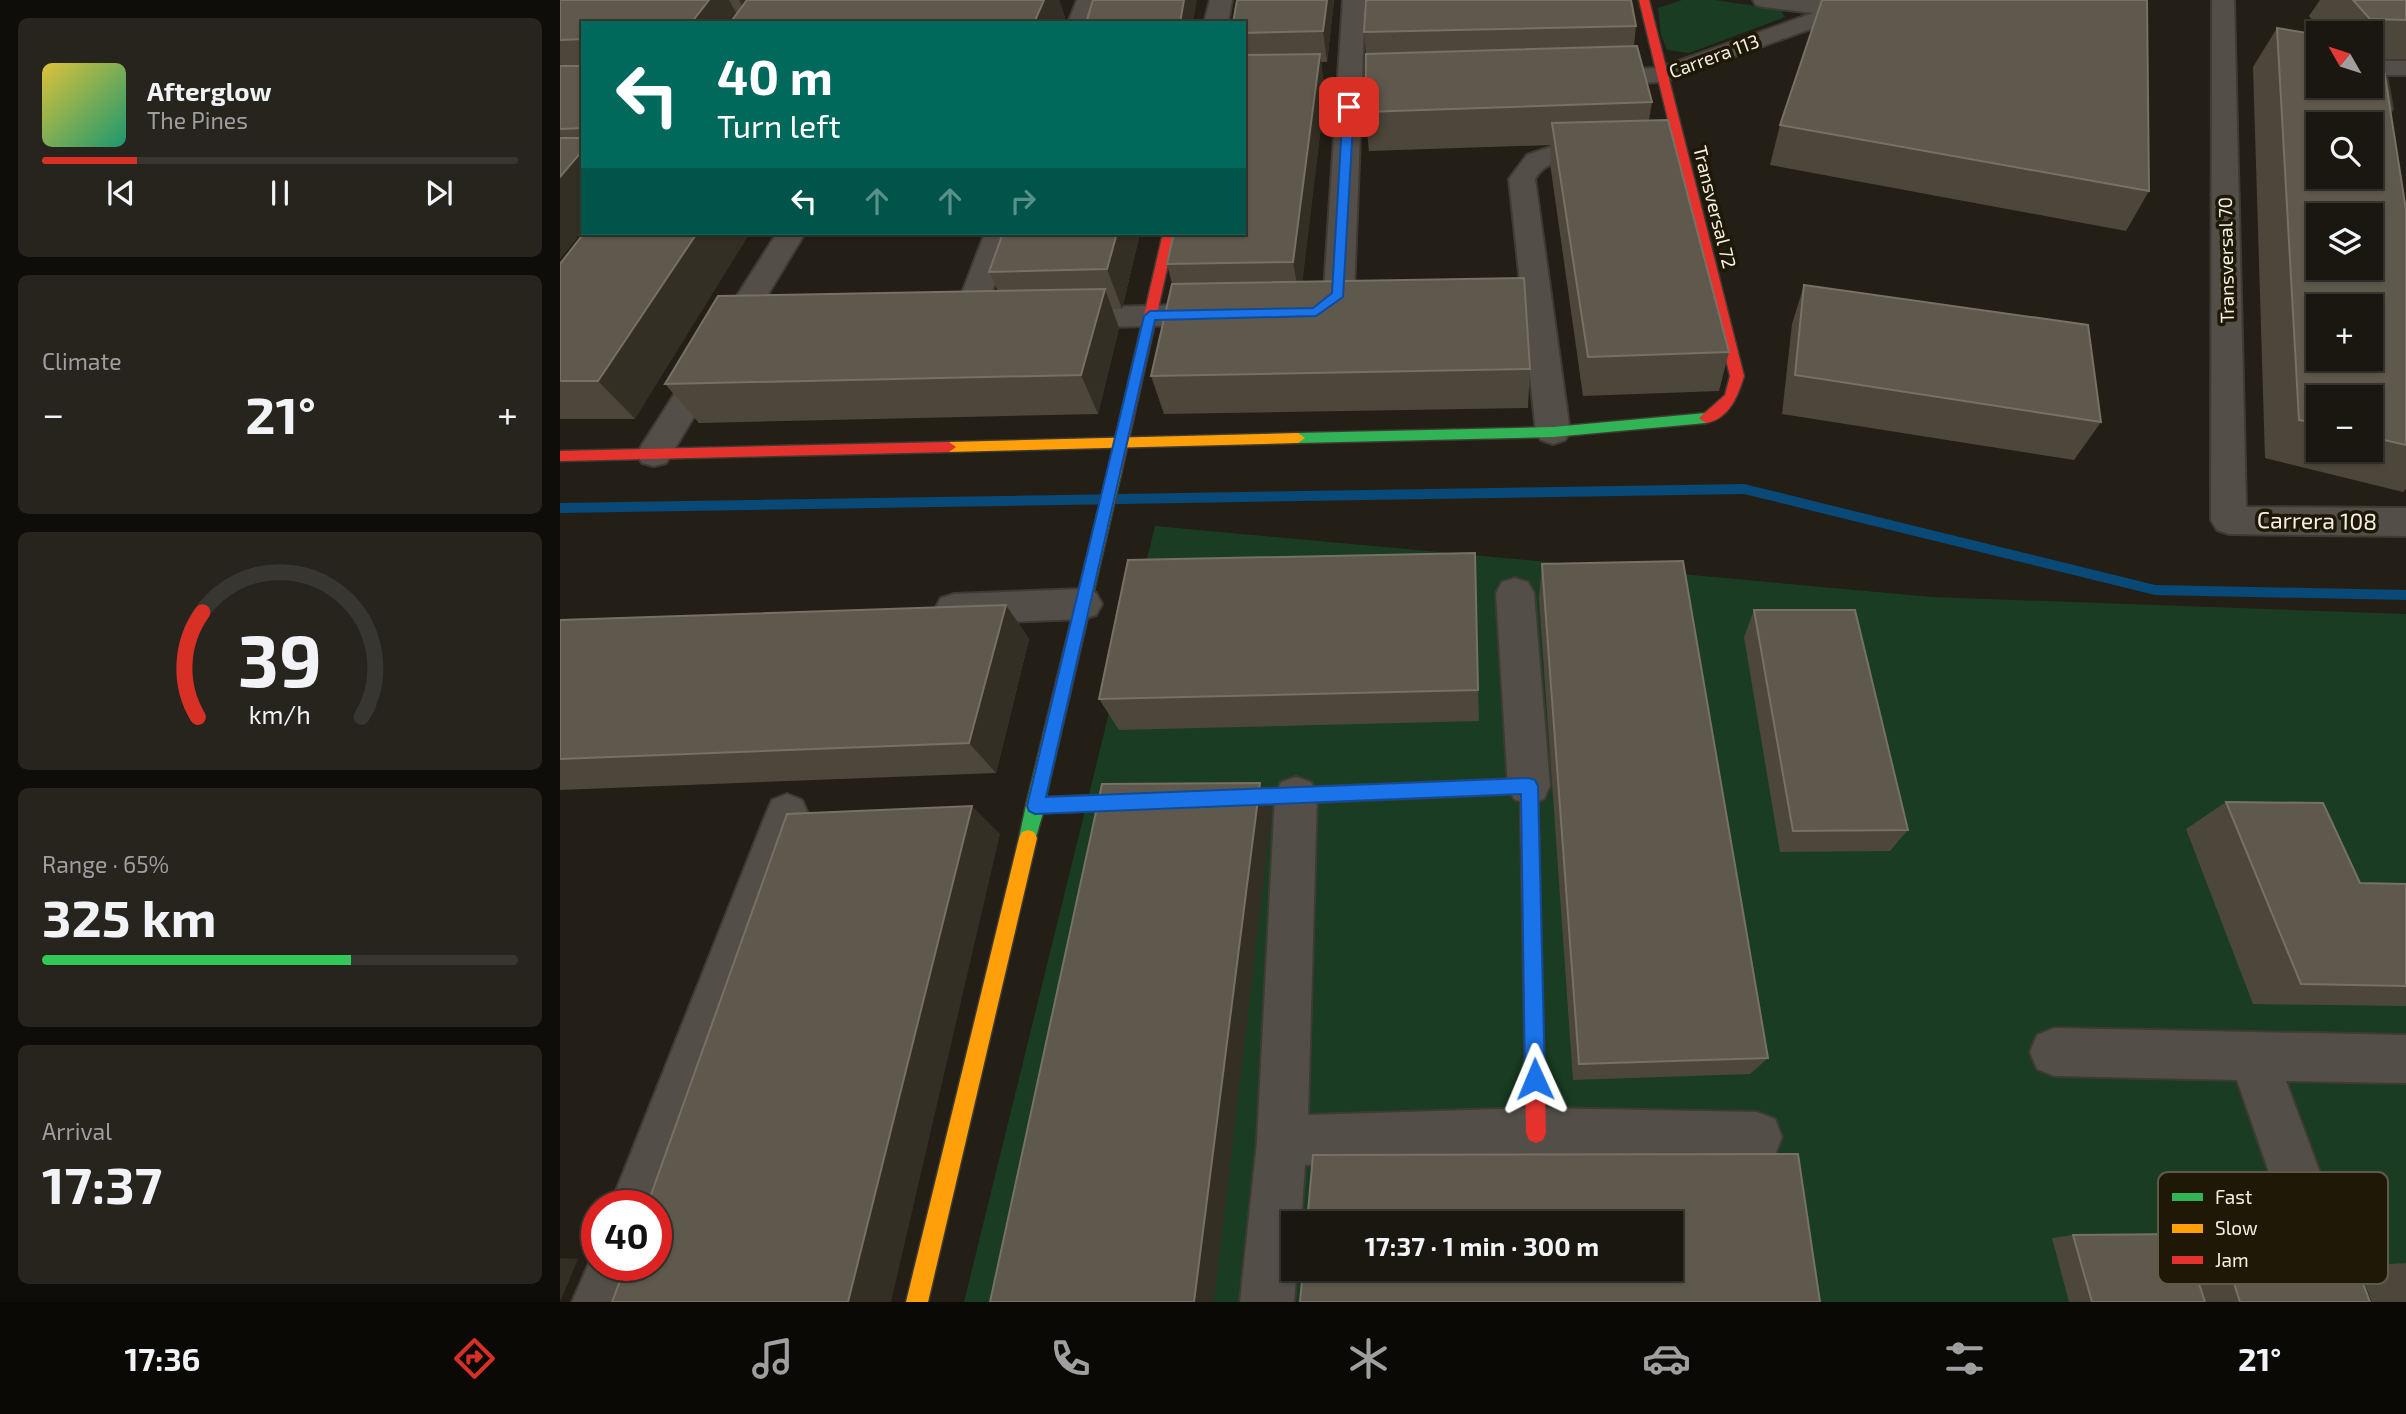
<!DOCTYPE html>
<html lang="en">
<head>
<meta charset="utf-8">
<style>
  :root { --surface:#1a1710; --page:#27241e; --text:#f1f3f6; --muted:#9f9f9f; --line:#383630; --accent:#d93025 }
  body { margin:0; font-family:"Exo 2",sans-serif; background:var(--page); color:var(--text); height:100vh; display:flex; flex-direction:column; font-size:26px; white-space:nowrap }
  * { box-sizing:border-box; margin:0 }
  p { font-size:23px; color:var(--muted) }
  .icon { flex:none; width:38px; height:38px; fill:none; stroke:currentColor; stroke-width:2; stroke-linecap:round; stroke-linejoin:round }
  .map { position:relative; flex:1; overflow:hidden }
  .side { display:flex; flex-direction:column; gap:18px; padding:18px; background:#0e0d09; width:560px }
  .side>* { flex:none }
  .guide { position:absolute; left:21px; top:21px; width:665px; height:214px; border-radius:0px; box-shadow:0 2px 5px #0004,0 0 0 2px var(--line); background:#00695c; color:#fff; overflow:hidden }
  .needle { width:46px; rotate:309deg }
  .controls { position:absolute; left:1746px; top:21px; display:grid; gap:14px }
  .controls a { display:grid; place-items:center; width:77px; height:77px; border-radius:0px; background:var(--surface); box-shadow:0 2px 5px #0004,0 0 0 2px var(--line); font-size:35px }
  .speed { position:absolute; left:21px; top:1190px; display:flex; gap:14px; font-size:35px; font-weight:700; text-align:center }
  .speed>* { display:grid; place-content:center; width:91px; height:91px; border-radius:50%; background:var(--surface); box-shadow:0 2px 5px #0004,0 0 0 2px var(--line); line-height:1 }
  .speed .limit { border:10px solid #d22; background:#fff; color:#111 }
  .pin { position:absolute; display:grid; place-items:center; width:60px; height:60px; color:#fff; margin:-30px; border-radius:14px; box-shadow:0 4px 10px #0006 }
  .me { position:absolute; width:77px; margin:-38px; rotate:359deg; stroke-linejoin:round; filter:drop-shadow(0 0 5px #0008) }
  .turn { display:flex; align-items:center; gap:24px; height:147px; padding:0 21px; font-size:32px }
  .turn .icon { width:91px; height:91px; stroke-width:2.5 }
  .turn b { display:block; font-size:49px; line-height:60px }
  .lanes { display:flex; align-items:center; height:66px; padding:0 21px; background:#0003; justify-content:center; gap:35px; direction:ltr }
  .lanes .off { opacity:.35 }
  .big { font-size:52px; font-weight:700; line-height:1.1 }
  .side .tile { flex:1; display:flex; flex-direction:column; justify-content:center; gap:10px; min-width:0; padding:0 24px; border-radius:10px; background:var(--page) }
  .side .dial { align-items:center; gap:0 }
  .dial svg { height:182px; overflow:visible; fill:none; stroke:var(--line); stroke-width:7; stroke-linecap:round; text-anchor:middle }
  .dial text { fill:var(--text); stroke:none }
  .song { display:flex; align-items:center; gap:21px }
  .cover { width:84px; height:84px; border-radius:10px; background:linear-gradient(135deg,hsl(50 70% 55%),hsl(160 70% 35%)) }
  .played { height:7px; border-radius:4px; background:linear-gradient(90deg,var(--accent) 20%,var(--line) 20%) }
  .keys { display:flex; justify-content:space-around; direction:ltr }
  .heat { display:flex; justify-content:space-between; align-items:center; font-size:38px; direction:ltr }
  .charge { height:10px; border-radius:5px; background:linear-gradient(90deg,#34c759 65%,var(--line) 0) }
  .trip { position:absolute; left:721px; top:1211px; width:402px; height:70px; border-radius:0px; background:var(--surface); box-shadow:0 2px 5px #0004,0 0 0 2px var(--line); font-weight:700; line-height:70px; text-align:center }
  .tab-bar { display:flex; height:112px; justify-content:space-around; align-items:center; background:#0a0906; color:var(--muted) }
  .tab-bar .icon { width:49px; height:49px }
  .tab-bar .selected { color:var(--accent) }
  .tab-bar b { font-size:32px; color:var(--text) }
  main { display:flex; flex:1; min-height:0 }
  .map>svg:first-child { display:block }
  .green { fill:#193c22; fill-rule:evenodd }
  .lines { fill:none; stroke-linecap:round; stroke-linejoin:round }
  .stream { fill:#084977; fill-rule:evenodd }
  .street-casing { stroke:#3e3b34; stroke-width:4 }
  .fast-casing { stroke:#3e3b34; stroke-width:3 }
  .slow-casing { stroke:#3e3b34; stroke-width:3 }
  .jam-casing { stroke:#3e3b34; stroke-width:3 }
  .street { fill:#534f48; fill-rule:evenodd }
  .fast { fill:#30b455; fill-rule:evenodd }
  .slow { fill:#ff9f0a; fill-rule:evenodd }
  .jam { fill:#e5322d; fill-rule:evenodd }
  .wall { fill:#4c473a; fill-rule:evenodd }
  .shaded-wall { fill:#342f24 }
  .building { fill:#5e594c; stroke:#767164; stroke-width:2; fill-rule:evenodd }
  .route { fill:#1a73e8; stroke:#114b97; stroke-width:2 }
  .labels { text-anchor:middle; stroke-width:7; stroke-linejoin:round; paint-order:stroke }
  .far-street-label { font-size:19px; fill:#f5f0e5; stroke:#1f1807 }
  .street-label { font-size:23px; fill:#f5f0e5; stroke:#1f1807 }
  .key { fill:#1f1807; stroke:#5f594a; stroke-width:2 }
  .key-label { font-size:19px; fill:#f5f0e5 }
</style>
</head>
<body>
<main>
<section class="side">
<div class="tile">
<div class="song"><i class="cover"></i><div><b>Afterglow</b><p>The Pines</p></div></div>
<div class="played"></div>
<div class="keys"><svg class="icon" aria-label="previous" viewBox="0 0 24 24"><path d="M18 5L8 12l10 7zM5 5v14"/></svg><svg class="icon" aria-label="pause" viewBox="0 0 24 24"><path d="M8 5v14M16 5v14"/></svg><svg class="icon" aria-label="next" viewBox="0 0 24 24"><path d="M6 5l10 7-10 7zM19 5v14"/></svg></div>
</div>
<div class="tile"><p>Climate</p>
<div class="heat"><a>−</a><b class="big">21°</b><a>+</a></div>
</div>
<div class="tile dial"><svg viewBox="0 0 100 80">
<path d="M14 69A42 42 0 1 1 86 69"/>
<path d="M14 69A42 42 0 0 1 16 23" stroke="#d93025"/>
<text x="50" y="56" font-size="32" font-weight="700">39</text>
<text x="50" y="72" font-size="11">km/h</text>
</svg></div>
<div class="tile"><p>Range · 65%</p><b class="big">325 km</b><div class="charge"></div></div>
<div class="tile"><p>Arrival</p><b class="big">17:37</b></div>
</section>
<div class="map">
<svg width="1846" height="1302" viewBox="0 0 1846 1302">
  <rect width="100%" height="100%" fill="#231f16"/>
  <!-- green -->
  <path class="green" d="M1122 0H1155L1221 10 1225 17 1129 53 1107 50 1101 35 1098 8Z
    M595 526 1372 597 1846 614V1302H404ZM733 1223H1111V1269H733Z"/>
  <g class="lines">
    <!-- stream -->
    <path class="stream" d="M1184 484 1595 585 1846 590V600L1595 595 1184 494 0 513V503Z"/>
    <defs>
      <path id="street" d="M517 0H539L531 23H508Z
        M650 0H672L668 23H644Z
        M783 0H805L794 294C780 315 759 326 734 319L730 312 734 305 749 302 764 290Z
        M1193 0H1260L1282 3 1310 0H1378L1375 5 1367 7 1287 16 1102 82 1035 84 1026 82 1023 77 1026 72 1035 70 1099 68 1253 13 1204 7 1196 5Z
        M1652 0H1674L1686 507 1846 508V536L1669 534 1657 530 1651 520Z
        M1811 61H1846V75H1826L1832 109 1828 114 1819 117 1810 114 1806 109 1803 86H1811Z
        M996 145 1052 147 1056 153 1052 159C1025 165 992 150 975 179L1010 432 1005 440 993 444 981 440 976 432 949 179 967 155Z
        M217 233H245L106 463 94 466 82 463 77 454 82 445Z
        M425 233H453L427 306V310L448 312 452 319 448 326C427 332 399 333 397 306Z
        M626 305 637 308 641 315 637 322 626 325 504 328 493 325 489 318 493 311 504 308Z
        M955 578 968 582 974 593 990 786 984 799 969 805 954 799 948 786 936 593 942 582Z
        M523 589 536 593 542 604 536 615 523 619 394 624 381 620 375 609 381 598 394 594Z
        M736 777 751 782 757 796 748 1115 976 1108 1197 1112 1215 1119 1222 1137 1215 1155 1197 1162 976 1158 745 1165 741 1223H733V1269H737L734 1302H680L697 1141 715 796 721 782Z
        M227 794 242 800 248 814 96 1220V1206H50L206 814 212 800Z
        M1494 1028 1846 1035V1083L1726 1081 1808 1302H1754L1677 1080 1494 1076 1477 1069 1470 1052 1477 1035Z
        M37 1245V1265H80L66 1302H12Z"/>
      <path id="fast" d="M1146 413 1153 418 1146 423 993 437 738 443 731 438 738 433 993 427Z
        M555 465 562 470 486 797 589 793 595 795 598 801 595 807 589 809 483 813 474 844 468 846 462 844 459 838 466 805 548 470Z
        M969 778 975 780 978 793 975 799 969 801 963 799 961 794 652 807 646 805 643 799 646 793 652 791Z"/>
      <path id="slow" d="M738 433 745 438 738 443 389 452 382 447 389 442Z
        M468 830 474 832 477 838 368 1302H346L459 838 462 832Z"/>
      <path id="jam" d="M1079 0H1089L1184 376C1178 396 1169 419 1146 423L1139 418 1165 395 1170 376Z
        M603 233H615L562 470 555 475 548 470Z
        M389 442 396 447 389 452 0 461V451Z
        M969 785 975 787 978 793 986 1133 983 1140 976 1143 969 1140 966 1133 960 793 963 787Z"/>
    </defs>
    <!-- street casing -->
    <use href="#street" class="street-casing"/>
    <!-- fast casing -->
    <use href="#fast" class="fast-casing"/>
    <!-- slow casing -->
    <use href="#slow" class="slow-casing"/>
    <!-- jam casing -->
    <use href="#jam" class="jam-casing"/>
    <!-- street -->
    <use href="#street" class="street"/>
    <!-- fast -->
    <use href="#fast" class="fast"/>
    <!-- slow -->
    <use href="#slow" class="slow"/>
    <!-- jam -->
    <use href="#jam" class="jam"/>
  </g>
  <!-- wall -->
  <path class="wall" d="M0 0H499L505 18 23 23V230L0 259Z
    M774 0 767 62H761L765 93 742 282 970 369 968 408 604 414 591 376 612 284 607 264 684 233V23Z
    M1760 0H1846V59H1822L1846 210V489L1843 492 1705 458 1693 67 1717 28 1811 86V33H1763L1749 16ZM1759 397H1811V450H1759Z
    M1076 26 1074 46 1092 102 1089 120 1169 352 1159 391 1023 396 990 163 991 145 809 151 805 112 806 54 804 32Z
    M1220 125 1589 191 1566 231 1210 165Z
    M443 233H580L562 309H552L559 328 538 414 139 423 105 384 438 291 429 272Z
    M0 264 75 419H0Z
    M1244 285 1541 422 1514 460 1222 414 1232 324Z
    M982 564 1208 1058 1190 1074 1013 1080 979 599Z
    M446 605 469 639 436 773 0 790V620Z
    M1194 610 1348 830 1330 851 1220 852 1184 637Z
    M918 690 919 721 559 730 539 699Z
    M1666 802 1800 883 1846 884V1006L1693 1004 1626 829Z
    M1640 1177 1810 1302H1509L1492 1238 1513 1235 1619 1234 1603 1185Z
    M1846 1263V1302H1812L1798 1266Z"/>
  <!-- shaded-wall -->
  <path class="shaded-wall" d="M149 0H169L182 23H131Z
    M179 0H202L189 18Z
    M484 0H499L505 18 503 23H474Z
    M624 0H637L633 23H620Z
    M767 0H774L767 62 763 31Z
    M760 54 765 93 740 302 733 262Z
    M23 150V230L0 259V177Z
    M137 233H190L75 419 38 381Z
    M557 233H580L562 309 547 269Z
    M545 289 559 328 538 414 521 375Z
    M446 605 469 639 436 773 409 743Z
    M700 783 712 811 654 1302H634Z
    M412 806 440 834 331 1302H288Z
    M0 1258 18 1259 0 1302Z"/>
  <!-- building -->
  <path class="building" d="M0 0H149L131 23H23V39L0 40Z
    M187 0H484L474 23H170Z
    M533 0H624L620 23H526Z
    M677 0H767L763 31 684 33V23H673Z
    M806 0H1071L1076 26 804 32Z
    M1262 0H1587L1589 191 1220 125Z
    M1793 0H1846V20L1810 19Z
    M1717 28 1759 35V86H1811V44L1820 45 1846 210V445L1811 437V397H1759V424L1739 420ZM1759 124H1811V177H1759ZM1759 215H1811V268H1759ZM1759 306H1811V359H1759Z
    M1077 46 1092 102 805 112 806 54Z
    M760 54 733 262 607 264 614 233H684V55Z
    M0 66H23V128L0 129Z
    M1108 120 1169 352 1028 357 992 123Z
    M0 138H23V150L0 177Z
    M24 233H137L38 381H0V264Z
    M443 233H557L547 269 429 272Z
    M964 278 970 369 591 376 612 284Z
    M1244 285 1528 325 1541 422 1235 375Z
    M545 289 521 375 105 384 158 296Z
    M915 553 918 690 539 699 568 560Z
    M1123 561 1208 1058 1019 1064 982 564Z
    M446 605 409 743 0 759V620Z
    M1194 610H1295L1348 830 1233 831Z
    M700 783 634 1302H430L542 784Z
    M1666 802 1763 803 1800 883 1846 884V986L1741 984Z
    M412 806 288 1302H52L66 1265H96V1206H87L227 814Z
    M1238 1154 1260 1302H740L743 1269H1111V1223H747L753 1155Z
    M1640 1177 1764 1179 1810 1302H1680Z
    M1623 1234 1645 1302H1532L1513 1235Z"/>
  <!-- route -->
  <path class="route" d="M789 104 794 107 783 297 756 316 595 320 486 797 969 778 975 780 978 786 985 1079 982 1086 975 1089 968 1086 965 1079 961 794 475 814 469 811 467 806 584 316 590 311 753 308 772 293 783 107Z"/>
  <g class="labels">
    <!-- far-street labels -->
    <g class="far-street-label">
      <text transform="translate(1154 56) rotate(-20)" y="7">Carrera 113</text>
      <text transform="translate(1155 207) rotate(76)" y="7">Transversal 72</text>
      <text transform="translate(1666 260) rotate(-91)" y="7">Transversal 70</text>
    </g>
    <!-- street labels -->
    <g class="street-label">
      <text transform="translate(1757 521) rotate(1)" y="8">Carrera 108</text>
    </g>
  </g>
  <!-- legend -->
  <rect x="1598" y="1172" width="230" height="112" rx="10" class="key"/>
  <rect x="1612" y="1193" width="31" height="8" fill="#30b455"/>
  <rect x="1612" y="1224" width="31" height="9" fill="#ff9f0a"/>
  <rect x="1612" y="1256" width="31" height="8" fill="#e5322d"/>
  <g class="key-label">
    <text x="1655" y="1204">Fast</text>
    <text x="1655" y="1235">Slow</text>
    <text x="1655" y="1267">Jam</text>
  </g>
</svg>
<div class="controls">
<a><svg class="needle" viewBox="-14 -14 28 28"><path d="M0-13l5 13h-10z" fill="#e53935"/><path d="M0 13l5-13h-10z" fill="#9f9f9f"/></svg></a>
<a><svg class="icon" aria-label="search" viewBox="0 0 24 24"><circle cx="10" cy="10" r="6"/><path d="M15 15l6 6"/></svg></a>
<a><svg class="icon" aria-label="layers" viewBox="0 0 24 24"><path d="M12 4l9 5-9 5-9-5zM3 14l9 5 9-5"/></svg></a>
<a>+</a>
<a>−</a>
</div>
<div class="speed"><div class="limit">40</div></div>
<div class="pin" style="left:789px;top:107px;background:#d93025"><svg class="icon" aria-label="arrive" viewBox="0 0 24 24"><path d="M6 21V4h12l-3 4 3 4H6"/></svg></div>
<svg class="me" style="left:975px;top:1079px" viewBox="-20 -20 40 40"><path d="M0-17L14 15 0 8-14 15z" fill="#1a73e8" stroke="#fff" stroke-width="4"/></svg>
<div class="trip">17:37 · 1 min · 300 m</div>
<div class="guide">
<div class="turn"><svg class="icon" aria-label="left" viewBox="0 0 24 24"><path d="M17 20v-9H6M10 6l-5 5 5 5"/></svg><div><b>40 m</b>Turn left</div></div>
<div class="lanes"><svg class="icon" aria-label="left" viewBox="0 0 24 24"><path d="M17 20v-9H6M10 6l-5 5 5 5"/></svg><svg class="icon off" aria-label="ahead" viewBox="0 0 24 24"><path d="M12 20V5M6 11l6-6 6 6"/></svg><svg class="icon off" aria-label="ahead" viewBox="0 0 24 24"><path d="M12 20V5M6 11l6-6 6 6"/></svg><svg class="icon off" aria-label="right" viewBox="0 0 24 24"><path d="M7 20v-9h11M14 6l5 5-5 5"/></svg></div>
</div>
</div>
</main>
<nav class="tab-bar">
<b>17:36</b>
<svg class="icon selected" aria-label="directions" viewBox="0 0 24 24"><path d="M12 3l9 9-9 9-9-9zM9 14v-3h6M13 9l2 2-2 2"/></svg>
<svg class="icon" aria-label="music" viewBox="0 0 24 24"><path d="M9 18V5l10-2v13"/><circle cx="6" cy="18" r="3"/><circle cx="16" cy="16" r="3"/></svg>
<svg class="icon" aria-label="phone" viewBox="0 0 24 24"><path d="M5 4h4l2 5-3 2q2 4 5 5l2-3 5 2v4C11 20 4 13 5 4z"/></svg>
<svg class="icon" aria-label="climate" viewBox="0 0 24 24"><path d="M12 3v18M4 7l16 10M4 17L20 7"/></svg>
<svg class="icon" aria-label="car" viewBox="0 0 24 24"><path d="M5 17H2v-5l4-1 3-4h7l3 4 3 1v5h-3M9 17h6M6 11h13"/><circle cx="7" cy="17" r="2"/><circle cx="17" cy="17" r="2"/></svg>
<svg class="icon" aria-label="filters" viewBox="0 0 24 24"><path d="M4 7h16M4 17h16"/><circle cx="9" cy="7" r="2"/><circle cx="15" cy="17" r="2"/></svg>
<b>21°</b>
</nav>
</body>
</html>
